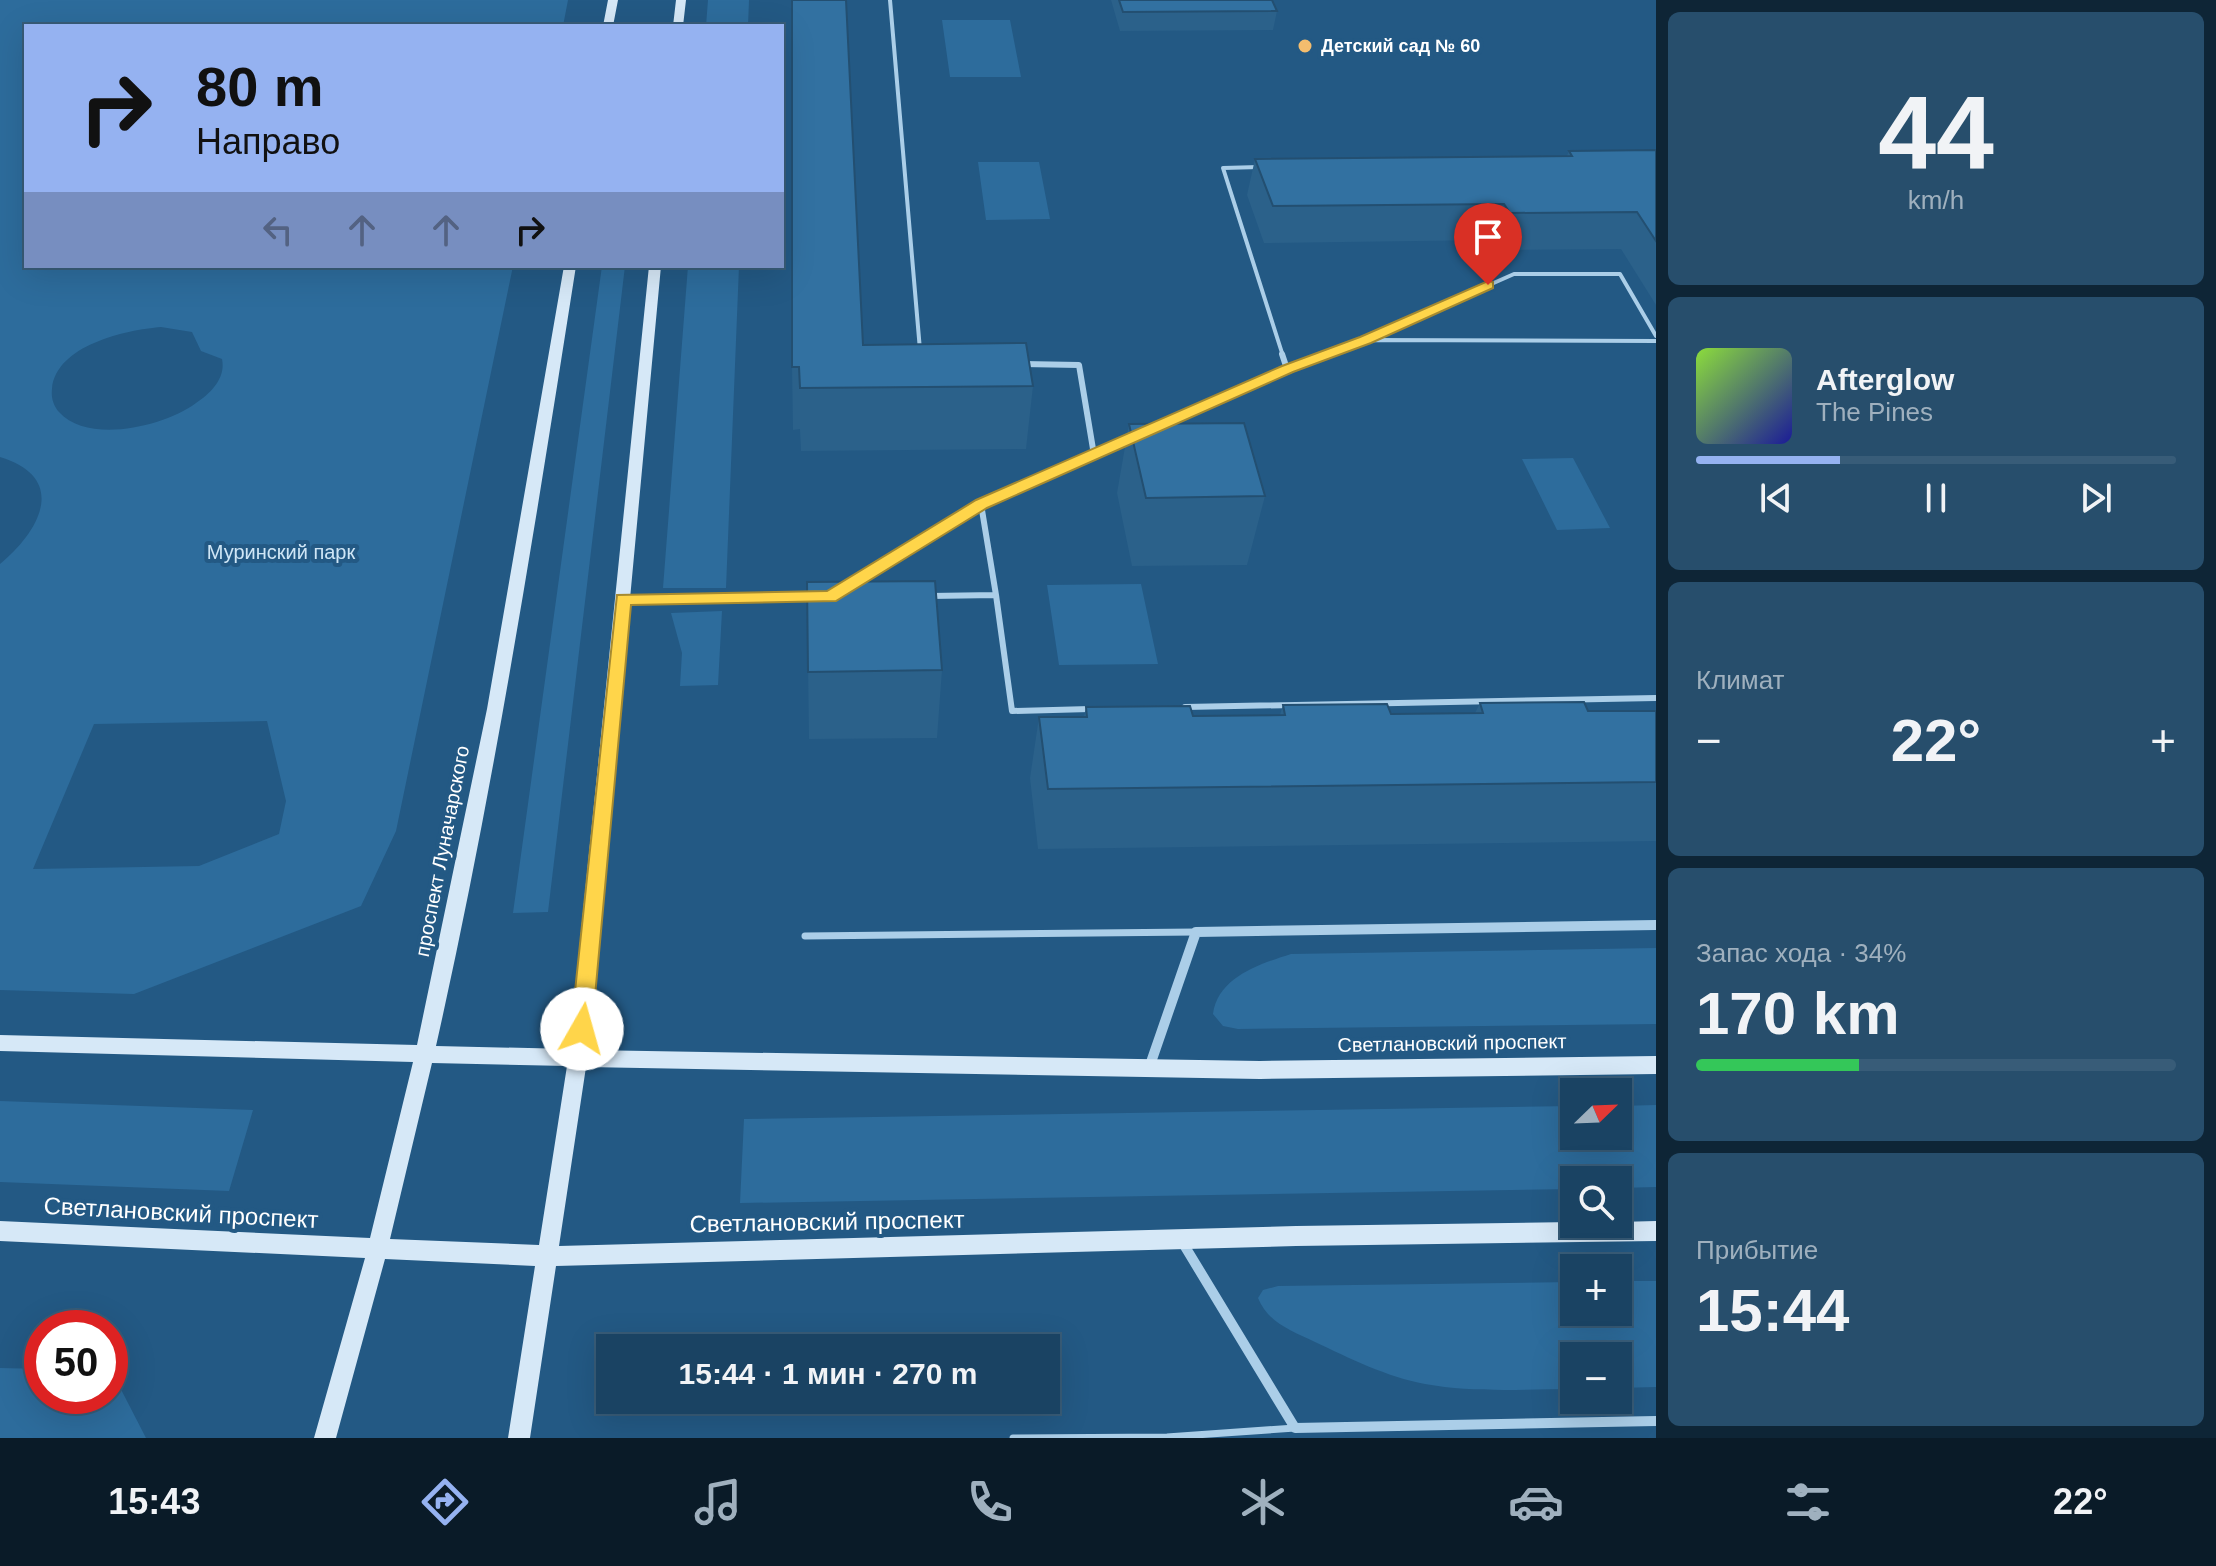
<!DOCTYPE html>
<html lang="ru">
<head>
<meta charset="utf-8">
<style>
  :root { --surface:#1a4363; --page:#274e6c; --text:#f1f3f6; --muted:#9fb0be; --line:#385c78; --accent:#95b2f1 }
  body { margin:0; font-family:Arial,sans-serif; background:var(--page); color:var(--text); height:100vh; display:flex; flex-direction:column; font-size:30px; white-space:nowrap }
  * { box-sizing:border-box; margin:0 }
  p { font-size:26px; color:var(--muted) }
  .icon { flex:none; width:44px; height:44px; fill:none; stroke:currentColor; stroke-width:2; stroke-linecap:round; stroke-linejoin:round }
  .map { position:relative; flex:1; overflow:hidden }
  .drawer { display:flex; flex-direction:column; gap:12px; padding:12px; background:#0e2536; width:560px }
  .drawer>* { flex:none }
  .hud { position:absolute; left:24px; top:24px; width:760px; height:244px; border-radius:0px; box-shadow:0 8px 32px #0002,0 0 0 2px var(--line); background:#95b2f1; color:#111; overflow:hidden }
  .needle { width:52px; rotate:67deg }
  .buttons { position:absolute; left:1560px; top:1078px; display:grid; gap:16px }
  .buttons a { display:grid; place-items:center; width:72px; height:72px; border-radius:0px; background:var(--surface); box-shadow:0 8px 32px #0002,0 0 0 2px var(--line); font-size:40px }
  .speed { position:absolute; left:24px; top:1310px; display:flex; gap:16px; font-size:40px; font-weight:700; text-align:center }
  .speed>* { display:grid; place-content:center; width:104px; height:104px; border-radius:50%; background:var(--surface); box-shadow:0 8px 32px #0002,0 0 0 2px var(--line); line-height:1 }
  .speed .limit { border:12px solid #d22; background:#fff; color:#111 }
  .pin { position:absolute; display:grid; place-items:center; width:68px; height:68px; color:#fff; margin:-82px -34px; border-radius:50% 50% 50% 0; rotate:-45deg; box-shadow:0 0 8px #0007 }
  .pin .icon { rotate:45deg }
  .me { position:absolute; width:88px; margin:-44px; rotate:7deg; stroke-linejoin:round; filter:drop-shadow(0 0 6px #0008) }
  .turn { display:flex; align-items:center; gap:28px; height:168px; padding:0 40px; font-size:36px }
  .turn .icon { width:104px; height:104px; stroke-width:2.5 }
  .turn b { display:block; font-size:56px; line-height:68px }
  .lanes { display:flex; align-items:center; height:76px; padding:0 40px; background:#0003; justify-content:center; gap:40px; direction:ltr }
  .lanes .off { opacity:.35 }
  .big { font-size:60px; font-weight:600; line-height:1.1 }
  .drawer .widget { flex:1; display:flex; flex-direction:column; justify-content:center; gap:12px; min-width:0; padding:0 28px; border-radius:12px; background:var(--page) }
  .drawer .dial { align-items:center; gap:0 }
  .dial b { font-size:104px; line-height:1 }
  .song { display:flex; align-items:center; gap:24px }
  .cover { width:96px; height:96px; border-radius:12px; background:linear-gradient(135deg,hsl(90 70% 55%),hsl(240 70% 35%)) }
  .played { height:8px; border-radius:4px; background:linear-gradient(90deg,var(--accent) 30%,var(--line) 30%) }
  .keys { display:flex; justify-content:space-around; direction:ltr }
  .heat { display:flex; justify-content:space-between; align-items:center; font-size:44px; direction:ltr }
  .charge { height:12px; border-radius:6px; background:linear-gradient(90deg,#34c759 34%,var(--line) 0) }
  .trip { position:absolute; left:596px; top:1334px; width:464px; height:80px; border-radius:0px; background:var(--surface); box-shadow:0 8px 32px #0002,0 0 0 2px var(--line); font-weight:600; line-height:80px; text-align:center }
  .menu { display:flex; height:128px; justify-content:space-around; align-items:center; background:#0a1b28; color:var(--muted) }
  .menu .icon { width:56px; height:56px }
  .menu .on { color:var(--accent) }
  .menu b { font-size:36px; color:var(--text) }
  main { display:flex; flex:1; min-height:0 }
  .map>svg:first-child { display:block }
  .green { fill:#2d6c9c; fill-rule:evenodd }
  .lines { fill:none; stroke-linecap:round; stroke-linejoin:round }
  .service-far2 { stroke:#abcee8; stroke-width:4 }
  .service-far1 { stroke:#abcee8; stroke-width:6 }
  .service { stroke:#abcee8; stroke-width:7 }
  .minor { stroke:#abcee8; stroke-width:10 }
  .secondary { fill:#d6e8f7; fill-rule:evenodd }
  .wall { fill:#2b618a }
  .building { fill:#3271a1; stroke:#234f71; stroke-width:2 }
  .route { fill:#ffd54a; stroke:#a68a30; stroke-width:2 }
  .poi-dot { fill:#f4bd6e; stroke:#235984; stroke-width:3 }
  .labels { text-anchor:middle; stroke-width:8; stroke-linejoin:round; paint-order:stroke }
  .far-poi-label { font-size:18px; font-weight:bold; fill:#fff; stroke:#235984; text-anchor:start }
  .park-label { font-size:20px; fill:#cfe6f6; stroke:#235984 }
  .street-label { font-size:20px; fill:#fff; stroke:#235984 }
  .near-street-label { font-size:24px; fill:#fff; stroke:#235984 }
</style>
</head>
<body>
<main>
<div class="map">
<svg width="1656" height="1438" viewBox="0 0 1656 1438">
  <rect width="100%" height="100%" fill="#235984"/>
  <!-- green -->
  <path class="green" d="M0 0H568L563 26H26V266H513L396 831 361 906 134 994 0 990V564C40 531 69 478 0 457ZM161 327 192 332 201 351 222 359C226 378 211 393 196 403 165 426 89 445 59 412 53 405 51 397 52 389 56 345 126 330 161 327ZM267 721 286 801 279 834 199 866 33 869 94 724Z
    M708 0H749L748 26H706Z
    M942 20H1010L1021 77H950Z
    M978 162H1039L1050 219 986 220Z
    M602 266H625L548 912 513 913Z
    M688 266H739L726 588H663Z
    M1573 458 1610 528 1557 530 1522 459Z
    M1141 584 1158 664 1059 665 1047 585Z
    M722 611 718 685 680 686 682 653 671 613Z
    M1656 948V1024L1238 1029 1223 1026 1213 1014C1218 977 1260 964 1291 954Z
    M0 1101 253 1110 229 1191 0 1182Z
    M1656 1105V1187L1618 1188V1180H1574V1189L740 1203 744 1119 1574 1106V1136H1618V1106Z
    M1618 1281H1656V1387L1618 1388V1356H1574V1389C1525 1389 1474 1393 1425 1384 1387 1377 1349 1358 1315 1342 1292 1331 1268 1323 1258 1298L1263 1290 1278 1286 1574 1282V1312H1618Z
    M0 1368 42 1369V1396H110L112 1372 146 1438H0Z"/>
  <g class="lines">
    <!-- service-far2 -->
    <path class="service-far2" d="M890 0 920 350
      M1259 167 1223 168 1283 356
      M1369 338 1514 274H1620L1656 336
      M1323 356 1366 340 1656 341"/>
    <!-- service-far1 -->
    <path class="service-far1" d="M1282 354 1287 369
      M1023 364 1079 365 1094 455
      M1159 426 1329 354
      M981 504 996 595
      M851 585 981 504 1131 439
      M930 596 996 595 1012 711 1090 709
      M623 599 815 597
      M1185 707 1656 698"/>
    <!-- service -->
    <path class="service" d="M805 936 1196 932
      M1013 1438 1167 1437 1295 1428"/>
    <!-- minor -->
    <path class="minor" d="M1149 1068 1196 932 1656 925
      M1181 1240 1295 1428 1656 1421"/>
    <!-- secondary -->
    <path class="secondary" d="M608 0H618L613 26H603Z
      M676 0H686L683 26H673Z
      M564 266H576C535 527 494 788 436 1046L569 1049 649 266H661L588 1050 1260 1061 1656 1056V1074L1260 1079 586 1067 559 1246 1296 1226 1574 1222 1618 1224V1222L1656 1221V1241L1296 1246 556 1266 530 1438H508L535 1266 385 1259 336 1438H314L365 1258 0 1241V1221L370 1238 413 1062 0 1051V1035L417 1045 487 709ZM432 1063 567 1066 539 1245 390 1239Z"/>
  </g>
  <!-- wall -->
  <path class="wall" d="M1111 0H1272L1277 11 1273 30 1120 31Z
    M1656 150V305L1621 249 1496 250 1491 240 1264 243 1247 195 1255 159 1567 156 1569 151Z
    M863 345 1033 386 1026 449 801 451 800 429 793 430 792 367Z
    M1129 424 1265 496 1247 565 1132 566 1117 493Z
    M807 582 942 670 937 738 809 739Z
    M1480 703 1588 711H1656V841L1038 849 1030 778 1039 717H1084L1086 707 1193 716 1280 715 1283 705 1391 714 1475 713Z"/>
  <!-- building -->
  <path class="building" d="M792 0H846L863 345 1026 343 1033 386 800 388 799 367H792Z
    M1119 0H1272L1277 11 1123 12Z
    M1656 150V241L1637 212 1510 213 1504 204 1273 206 1255 159 1572 156 1569 151Z
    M1244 423 1265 496 1146 498 1129 424Z
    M935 581 942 670 808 672 807 582Z
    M1584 702 1588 711H1656V782L1048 789 1039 717H1087L1086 707 1190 706 1193 716 1285 715 1283 705 1387 704 1391 714 1483 713 1480 703Z"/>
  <!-- route -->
  <path class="route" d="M1488 281 1493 282V288L1371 343 1293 372 987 508 836 601 631 605 592 1029 589 1036 582 1038 574 1036 571 1029 617 595 827 591 976 500 1282 366 1360 337Z"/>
  <!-- markers -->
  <circle class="poi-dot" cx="1305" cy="46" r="8"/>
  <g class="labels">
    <!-- far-poi labels -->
    <g class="far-poi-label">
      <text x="1321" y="52">Детский сад № 60</text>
    </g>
    <!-- park labels -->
    <g class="park-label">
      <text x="281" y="559">Муринский парк</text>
    </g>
    <!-- street labels -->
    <g class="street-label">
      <text transform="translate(442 851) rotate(-79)" y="7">проспект Луначарского</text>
      <text transform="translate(1452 1043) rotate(-1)" y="7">Светлановский проспект</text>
    </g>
    <!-- near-street labels -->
    <g class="near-street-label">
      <text transform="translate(181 1213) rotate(3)" y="8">Светлановский проспект</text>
      <text transform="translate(827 1222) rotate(-1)" y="8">Светлановский проспект</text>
    </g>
  </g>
</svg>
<div class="buttons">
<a><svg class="needle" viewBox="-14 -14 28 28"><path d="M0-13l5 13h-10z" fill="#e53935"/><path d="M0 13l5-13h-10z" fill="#9fb0be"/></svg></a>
<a><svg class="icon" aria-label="search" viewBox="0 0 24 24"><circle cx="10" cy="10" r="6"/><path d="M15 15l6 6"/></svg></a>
<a>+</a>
<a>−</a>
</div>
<div class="speed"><div class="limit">50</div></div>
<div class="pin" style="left:1488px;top:285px;background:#d93025"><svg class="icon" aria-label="arrive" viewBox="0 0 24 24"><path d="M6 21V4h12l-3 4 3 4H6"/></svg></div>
<svg class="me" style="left:582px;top:1029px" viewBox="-20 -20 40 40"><circle r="19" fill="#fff"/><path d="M0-13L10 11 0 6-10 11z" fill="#ffd54a"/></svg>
<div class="trip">15:44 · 1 мин · 270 m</div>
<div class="hud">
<div class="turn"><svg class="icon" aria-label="right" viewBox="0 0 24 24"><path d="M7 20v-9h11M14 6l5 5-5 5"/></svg><div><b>80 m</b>Направо</div></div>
<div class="lanes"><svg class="icon off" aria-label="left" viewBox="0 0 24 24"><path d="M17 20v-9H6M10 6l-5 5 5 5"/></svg><svg class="icon off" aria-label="ahead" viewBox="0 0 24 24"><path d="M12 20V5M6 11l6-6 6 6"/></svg><svg class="icon off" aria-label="ahead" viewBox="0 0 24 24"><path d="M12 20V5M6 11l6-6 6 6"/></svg><svg class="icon" aria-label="right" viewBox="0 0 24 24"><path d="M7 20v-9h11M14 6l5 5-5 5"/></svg></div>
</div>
</div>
<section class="drawer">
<div class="widget dial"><b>44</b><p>km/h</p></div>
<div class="widget">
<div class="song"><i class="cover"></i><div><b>Afterglow</b><p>The Pines</p></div></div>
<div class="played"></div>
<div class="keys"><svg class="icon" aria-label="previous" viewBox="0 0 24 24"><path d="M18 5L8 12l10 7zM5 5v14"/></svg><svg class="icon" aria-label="pause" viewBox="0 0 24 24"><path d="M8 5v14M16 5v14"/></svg><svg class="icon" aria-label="next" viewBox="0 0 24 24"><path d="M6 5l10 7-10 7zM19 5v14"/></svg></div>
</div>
<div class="widget"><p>Климат</p>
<div class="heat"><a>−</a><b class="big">22°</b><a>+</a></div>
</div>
<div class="widget"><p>Запас хода · 34%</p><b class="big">170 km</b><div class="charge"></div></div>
<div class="widget"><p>Прибытие</p><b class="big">15:44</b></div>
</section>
</main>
<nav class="menu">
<b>15:43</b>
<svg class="icon on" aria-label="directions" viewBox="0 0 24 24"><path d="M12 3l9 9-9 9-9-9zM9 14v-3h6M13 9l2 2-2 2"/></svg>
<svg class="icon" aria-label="music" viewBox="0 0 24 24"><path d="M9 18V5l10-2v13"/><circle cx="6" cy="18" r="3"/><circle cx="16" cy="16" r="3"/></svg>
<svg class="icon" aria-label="phone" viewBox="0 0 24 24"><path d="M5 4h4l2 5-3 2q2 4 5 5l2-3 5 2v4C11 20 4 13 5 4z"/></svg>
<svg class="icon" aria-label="climate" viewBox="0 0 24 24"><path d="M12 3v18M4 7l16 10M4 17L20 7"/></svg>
<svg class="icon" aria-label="car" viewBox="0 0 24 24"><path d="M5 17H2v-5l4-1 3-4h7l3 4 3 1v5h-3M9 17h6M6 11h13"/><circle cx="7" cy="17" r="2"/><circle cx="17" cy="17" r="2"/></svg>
<svg class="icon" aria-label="filters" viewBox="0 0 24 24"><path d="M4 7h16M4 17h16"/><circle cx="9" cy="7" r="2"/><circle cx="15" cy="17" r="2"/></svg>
<b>22°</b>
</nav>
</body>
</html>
